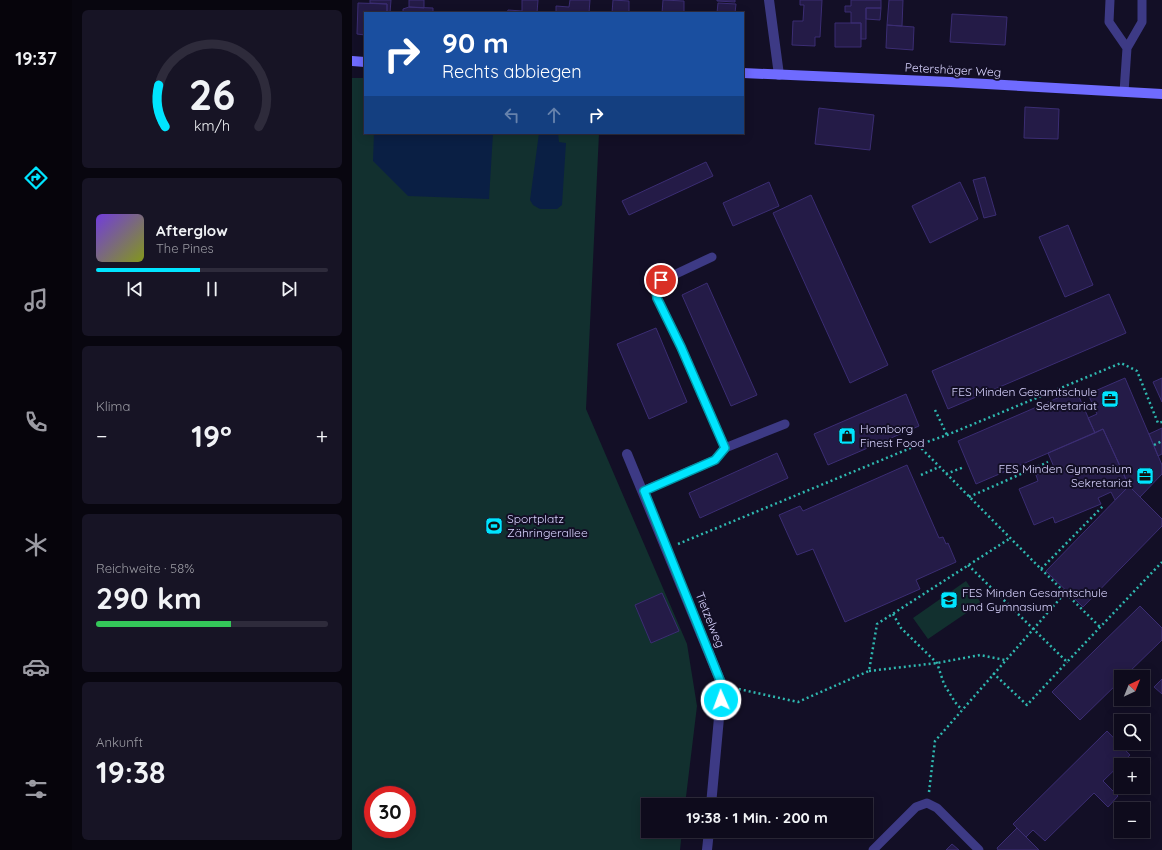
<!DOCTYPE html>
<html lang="de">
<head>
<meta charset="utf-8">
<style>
  :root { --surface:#0e0b1c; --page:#171425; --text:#f1f3f6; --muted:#9b9ba3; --line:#2e2b3b; --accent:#00e5ff }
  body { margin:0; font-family:Quicksand,sans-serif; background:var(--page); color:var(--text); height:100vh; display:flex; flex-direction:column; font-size:15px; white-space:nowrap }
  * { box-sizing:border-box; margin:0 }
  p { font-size:13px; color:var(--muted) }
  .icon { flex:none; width:22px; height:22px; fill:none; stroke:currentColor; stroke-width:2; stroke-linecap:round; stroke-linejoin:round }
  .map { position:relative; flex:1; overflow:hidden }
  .panel { display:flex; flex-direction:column; gap:10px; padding:10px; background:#08060f; width:280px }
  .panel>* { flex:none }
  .banner { position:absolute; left:12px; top:12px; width:380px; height:122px; border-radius:0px; box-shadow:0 2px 10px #0003,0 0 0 1px var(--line); background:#1a4fa0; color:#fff; overflow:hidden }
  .needle { width:26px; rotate:43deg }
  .buttons { position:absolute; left:762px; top:670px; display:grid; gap:8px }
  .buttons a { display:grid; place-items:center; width:36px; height:36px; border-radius:0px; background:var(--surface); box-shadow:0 2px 10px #0003,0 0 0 1px var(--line); font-size:20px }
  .speed { position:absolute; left:12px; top:786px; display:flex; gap:8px; font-size:20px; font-weight:700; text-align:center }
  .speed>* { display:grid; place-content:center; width:52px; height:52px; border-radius:50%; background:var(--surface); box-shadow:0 2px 10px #0003,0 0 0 1px var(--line); line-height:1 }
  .speed .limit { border:6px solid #d22; background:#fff; color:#111 }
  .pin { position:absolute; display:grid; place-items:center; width:34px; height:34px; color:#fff; margin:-17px; border:2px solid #fff; border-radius:50%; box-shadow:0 1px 4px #0007 }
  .me { position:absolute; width:44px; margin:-22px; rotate:358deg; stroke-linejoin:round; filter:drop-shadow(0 0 3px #0008) }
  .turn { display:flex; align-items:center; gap:14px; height:84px; padding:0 12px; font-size:18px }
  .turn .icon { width:52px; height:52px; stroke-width:2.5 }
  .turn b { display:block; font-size:28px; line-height:34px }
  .lanes { display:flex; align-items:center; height:38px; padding:0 12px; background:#0003; justify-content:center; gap:20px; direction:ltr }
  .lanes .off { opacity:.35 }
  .big { font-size:30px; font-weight:800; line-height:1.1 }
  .panel .widget { flex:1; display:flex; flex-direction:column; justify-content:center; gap:6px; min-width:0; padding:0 14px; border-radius:6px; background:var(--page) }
  .panel .dial { align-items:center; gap:0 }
  .dial svg { height:104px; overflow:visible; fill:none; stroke:var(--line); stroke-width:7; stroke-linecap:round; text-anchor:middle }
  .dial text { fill:var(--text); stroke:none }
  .song { display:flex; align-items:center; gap:12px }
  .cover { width:48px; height:48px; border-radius:6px; background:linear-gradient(135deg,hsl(260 70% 55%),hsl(70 70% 35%)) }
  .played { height:4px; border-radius:2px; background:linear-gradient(90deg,var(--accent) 45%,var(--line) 45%) }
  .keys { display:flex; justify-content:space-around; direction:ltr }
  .heat { display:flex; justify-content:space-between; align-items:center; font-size:22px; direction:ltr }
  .charge { height:6px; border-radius:3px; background:linear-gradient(90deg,#34c759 58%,var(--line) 0) }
  .trip { position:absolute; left:289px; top:798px; width:232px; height:40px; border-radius:0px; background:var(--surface); box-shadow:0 2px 10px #0003,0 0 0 1px var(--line); font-weight:800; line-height:40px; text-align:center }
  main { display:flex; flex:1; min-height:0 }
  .tab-bar { display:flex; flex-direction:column; width:72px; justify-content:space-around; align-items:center; background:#06040b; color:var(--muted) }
  .tab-bar .icon { width:28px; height:28px }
  .tab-bar .current { color:var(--accent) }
  .tab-bar b { font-size:18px; color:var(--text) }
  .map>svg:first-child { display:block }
  .green { fill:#12302f; fill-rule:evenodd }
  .water { fill:#0a1f44 }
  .building { fill:#241b47; stroke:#3b2d73 }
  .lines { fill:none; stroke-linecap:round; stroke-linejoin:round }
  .path { stroke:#2fb8b0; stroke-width:2.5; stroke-dasharray:2 3; stroke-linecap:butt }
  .lane { stroke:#3d3a85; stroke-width:9 }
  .street { stroke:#3d3a85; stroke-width:10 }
  .secondary { stroke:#6f6bff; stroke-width:10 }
  .route-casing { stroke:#0095a6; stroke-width:10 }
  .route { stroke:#00e5ff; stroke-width:7 }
  .labels { text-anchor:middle; stroke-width:4; stroke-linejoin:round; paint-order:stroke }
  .street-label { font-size:12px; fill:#d9d4ff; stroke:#130f26 }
  .poi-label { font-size:12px; fill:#d9d4ff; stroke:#130f26; text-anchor:start }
</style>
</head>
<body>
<main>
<nav class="tab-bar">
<b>19:37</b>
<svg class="icon current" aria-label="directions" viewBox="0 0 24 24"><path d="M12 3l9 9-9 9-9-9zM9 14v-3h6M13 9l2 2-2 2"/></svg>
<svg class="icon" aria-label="music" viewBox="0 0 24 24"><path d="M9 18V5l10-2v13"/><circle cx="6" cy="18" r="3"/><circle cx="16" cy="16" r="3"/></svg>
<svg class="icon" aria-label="phone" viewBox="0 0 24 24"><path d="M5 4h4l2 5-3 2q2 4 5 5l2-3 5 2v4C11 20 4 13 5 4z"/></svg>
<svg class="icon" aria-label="climate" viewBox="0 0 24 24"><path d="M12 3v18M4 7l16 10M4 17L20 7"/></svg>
<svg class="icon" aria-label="car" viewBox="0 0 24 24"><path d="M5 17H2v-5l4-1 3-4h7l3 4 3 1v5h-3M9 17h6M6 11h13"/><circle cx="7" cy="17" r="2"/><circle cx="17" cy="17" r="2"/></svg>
<svg class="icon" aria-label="filters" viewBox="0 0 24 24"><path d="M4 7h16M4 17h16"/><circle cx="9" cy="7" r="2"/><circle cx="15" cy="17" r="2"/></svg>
</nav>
<section class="panel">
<div class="widget dial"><svg viewBox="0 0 100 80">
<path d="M14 69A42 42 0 1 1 86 69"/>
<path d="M14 69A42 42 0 0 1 9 37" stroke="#00e5ff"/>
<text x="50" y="56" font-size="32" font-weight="700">26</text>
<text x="50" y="72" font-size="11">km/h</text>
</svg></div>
<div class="widget">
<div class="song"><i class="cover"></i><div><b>Afterglow</b><p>The Pines</p></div></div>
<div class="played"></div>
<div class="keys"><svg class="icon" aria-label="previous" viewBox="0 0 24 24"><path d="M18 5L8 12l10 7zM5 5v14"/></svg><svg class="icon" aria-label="pause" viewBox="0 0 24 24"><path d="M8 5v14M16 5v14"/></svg><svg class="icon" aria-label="next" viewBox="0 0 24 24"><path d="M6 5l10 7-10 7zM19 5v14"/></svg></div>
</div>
<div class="widget"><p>Klima</p>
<div class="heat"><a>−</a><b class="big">19°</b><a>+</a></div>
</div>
<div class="widget"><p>Reichweite · 58%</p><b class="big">290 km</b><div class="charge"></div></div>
<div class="widget"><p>Ankunft</p><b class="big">19:38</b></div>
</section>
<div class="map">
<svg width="810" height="850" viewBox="0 0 810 850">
  <rect width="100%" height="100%" fill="#130f26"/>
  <!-- green -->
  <path class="green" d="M0 78H13V133H247L234 409 335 644 345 706 333 805H296V831H330L328 850H0ZM21 795H55V829H21Z
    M614 581 629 603 576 639 561 618Z"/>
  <!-- water -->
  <path class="water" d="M22 133H141L137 199 56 196 21 161Z
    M187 133H206L207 142 214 143 210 205 205 209H188L181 205 178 200Z"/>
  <!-- building -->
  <path class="building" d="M18 0H39L38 13H35V4L18 3Z
    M57 0H72V8L57 7Z
    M170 0H186L185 13H155L156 10 170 11Z
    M218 0H238L237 13H204V6L217 7Z
    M261 0 277 1V13H260Z
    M311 0 332 1V13H310Z
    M365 0H383V2L365 1Z
    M448 0H470L468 37H463V46L440 45 441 21H451L452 5H448Z
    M499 0H529V8H514V39H509V23H499V12H493V6H499Z
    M537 0H551L550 26 535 25Z
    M6 3 35 4V13H13V35L5 34Z
    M366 3 384 4 383 13H365Z
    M57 7 81 8V13H51V9Z
    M514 8H529L528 20 514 19Z
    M600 14 655 17 653 45 598 42Z
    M483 23H509V47H483Z
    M535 25 562 27 561 50 534 48Z
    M673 107 707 109 706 139 672 138Z
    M467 108 522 115 518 150 463 144Z
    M354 162 361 176 277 215 270 201Z
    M633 177 644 215 632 218 621 180Z
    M417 182 427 206 381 226 371 203Z
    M608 182 626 219 578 243 560 206Z
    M459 195 536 365 498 383 421 213Z
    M716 225 741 285 713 297 687 237Z
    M355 283 405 395 379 406 330 295Z
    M757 294 774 333 596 409 580 371Z
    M304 328 335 402 297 419 265 344Z
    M773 378 810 465V474L788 497 777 486 751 429 743 433 736 418 745 414 736 394Z
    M810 378V402L801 382Z
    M724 390 743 433 624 484 606 441Z
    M554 394 567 426 476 465 462 434Z
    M810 428V454L806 456 797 434Z
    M751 429 777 486 763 500 759 492 746 498 749 504 703 523 701 517 682 525 667 489 686 481 684 475 702 467 696 453Z
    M425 453 436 478 348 518 337 493Z
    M555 465 587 538 591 537 594 544 596 543 604 562 564 580 568 589 493 622 461 549 445 555 427 515 448 506 451 511Z
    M777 486 810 519V526L731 607 694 571Z
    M310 593 327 631 299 643 283 605Z
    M788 606 810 628V640L772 677H769V680L728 720 700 692Z
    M810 679V694L802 687Z
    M755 731 778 755 751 781 766 796 756 807 742 793 693 841 681 830 674 837 661 824Z
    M665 828 687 850H646L645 848Z
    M600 844 607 850H594Z"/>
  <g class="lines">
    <!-- path -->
    <path class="path" d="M583 410 595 435
      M566 445 689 569 752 505
      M802 445 810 441
      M594 474 612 467
      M569 475 587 467
      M617 497 696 462
      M326 544 566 445 595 435 769 363 785 371 806 423 810 422
      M616 565 715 662 810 562
      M689 569 748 627
      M541 614 549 628 585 663 592 684 603 702 610 710
      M517 671 585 663 628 655 653 660
      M641 673 675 705 715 662
      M382 688 446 702 517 671 525 624 657 539
      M577 792 583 741 713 593"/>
    <!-- lane -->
    <path class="lane" d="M758 0 757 22 775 48
      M772 92 775 48 790 22V0
      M360 257 309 281 304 289 305 298 329 347 373 448
      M291 491 363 460 373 448 433 424
      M521 850 564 807 575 803 585 808 627 850"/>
    <!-- street -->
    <path class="street" d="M417 0 427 75
      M275 454 370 685 359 805
      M355 850 357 831"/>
    <!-- secondary -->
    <path class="secondary" d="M0 61 13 62
      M391 73 598 82 810 94"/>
  </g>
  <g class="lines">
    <defs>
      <path id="route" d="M309 280 304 289 305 298 329 347 373 448 363 460 292 491 370 685 369 700"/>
    </defs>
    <!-- route casing -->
    <use href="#route" class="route-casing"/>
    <!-- route -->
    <use href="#route" class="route"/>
  </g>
  <!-- icons -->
  <defs>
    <symbol id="office-square" viewBox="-11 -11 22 22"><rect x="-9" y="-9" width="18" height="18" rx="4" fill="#00e5ff" stroke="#130f26"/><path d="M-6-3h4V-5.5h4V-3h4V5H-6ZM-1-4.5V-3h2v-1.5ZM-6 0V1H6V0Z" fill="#111"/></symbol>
    <symbol id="shop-square" viewBox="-11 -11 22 22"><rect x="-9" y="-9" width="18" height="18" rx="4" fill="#00e5ff" stroke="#130f26"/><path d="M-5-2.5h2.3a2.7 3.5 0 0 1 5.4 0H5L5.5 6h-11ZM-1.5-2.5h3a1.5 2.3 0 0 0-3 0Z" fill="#111"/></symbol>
    <symbol id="stadium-square" viewBox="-11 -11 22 22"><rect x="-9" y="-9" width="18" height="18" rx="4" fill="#00e5ff" stroke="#130f26"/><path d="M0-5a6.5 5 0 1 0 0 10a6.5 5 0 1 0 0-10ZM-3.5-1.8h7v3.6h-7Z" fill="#111"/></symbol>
    <symbol id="school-square" viewBox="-11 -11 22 22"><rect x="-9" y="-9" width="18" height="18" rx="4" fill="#00e5ff" stroke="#130f26"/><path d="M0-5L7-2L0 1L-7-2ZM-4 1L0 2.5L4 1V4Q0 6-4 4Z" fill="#111"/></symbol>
  </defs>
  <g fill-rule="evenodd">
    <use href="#office-square" x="748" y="389" width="20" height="20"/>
    <use href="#shop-square" x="485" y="426" width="20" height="20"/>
    <use href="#office-square" x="783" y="466" width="20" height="20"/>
    <use href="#stadium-square" x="132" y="516" width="20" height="20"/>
    <use href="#school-square" x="587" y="590" width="20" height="20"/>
  </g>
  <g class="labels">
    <!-- street labels -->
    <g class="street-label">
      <text transform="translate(601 70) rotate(3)" y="4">Petershäger Weg</text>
      <text transform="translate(358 620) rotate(68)" y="4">Tietzelweg</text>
    </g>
    <!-- poi labels -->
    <g class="poi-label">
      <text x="745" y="396" text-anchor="end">FES Minden Gesamtschule<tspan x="745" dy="14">Sekretariat</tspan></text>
      <text x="508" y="433">Homborg<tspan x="508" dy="14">Finest Food</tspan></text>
      <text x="780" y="473" text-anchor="end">FES Minden Gymnasium<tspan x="780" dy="14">Sekretariat</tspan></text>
      <text x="155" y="523">Sportplatz<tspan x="155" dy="14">Zähringerallee</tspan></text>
      <text x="610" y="597">FES Minden Gesamtschule<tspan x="610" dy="14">und Gymnasium</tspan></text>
    </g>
  </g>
</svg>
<div class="buttons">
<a><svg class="needle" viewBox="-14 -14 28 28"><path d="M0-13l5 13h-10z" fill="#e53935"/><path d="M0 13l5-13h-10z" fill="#9b9ba3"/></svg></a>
<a><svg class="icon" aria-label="search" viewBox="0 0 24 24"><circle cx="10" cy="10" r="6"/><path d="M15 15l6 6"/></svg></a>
<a>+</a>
<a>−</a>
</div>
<div class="speed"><div class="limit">30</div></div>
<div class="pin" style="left:309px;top:280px;background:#d93025"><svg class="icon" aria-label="arrive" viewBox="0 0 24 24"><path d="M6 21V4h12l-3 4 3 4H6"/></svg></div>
<svg class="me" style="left:369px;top:700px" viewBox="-20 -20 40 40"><circle r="17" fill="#00e5ff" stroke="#fff" stroke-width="3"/><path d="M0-11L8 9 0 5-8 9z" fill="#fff"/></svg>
<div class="trip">19:38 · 1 Min. · 200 m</div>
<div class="banner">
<div class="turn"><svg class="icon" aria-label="right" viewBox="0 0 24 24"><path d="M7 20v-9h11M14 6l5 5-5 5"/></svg><div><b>90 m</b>Rechts abbiegen</div></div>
<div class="lanes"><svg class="icon off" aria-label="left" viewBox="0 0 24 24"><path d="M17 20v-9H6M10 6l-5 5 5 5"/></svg><svg class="icon off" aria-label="ahead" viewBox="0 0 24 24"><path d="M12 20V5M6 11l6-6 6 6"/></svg><svg class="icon" aria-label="right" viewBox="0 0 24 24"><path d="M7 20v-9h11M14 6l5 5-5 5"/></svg></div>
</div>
</div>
</main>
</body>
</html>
